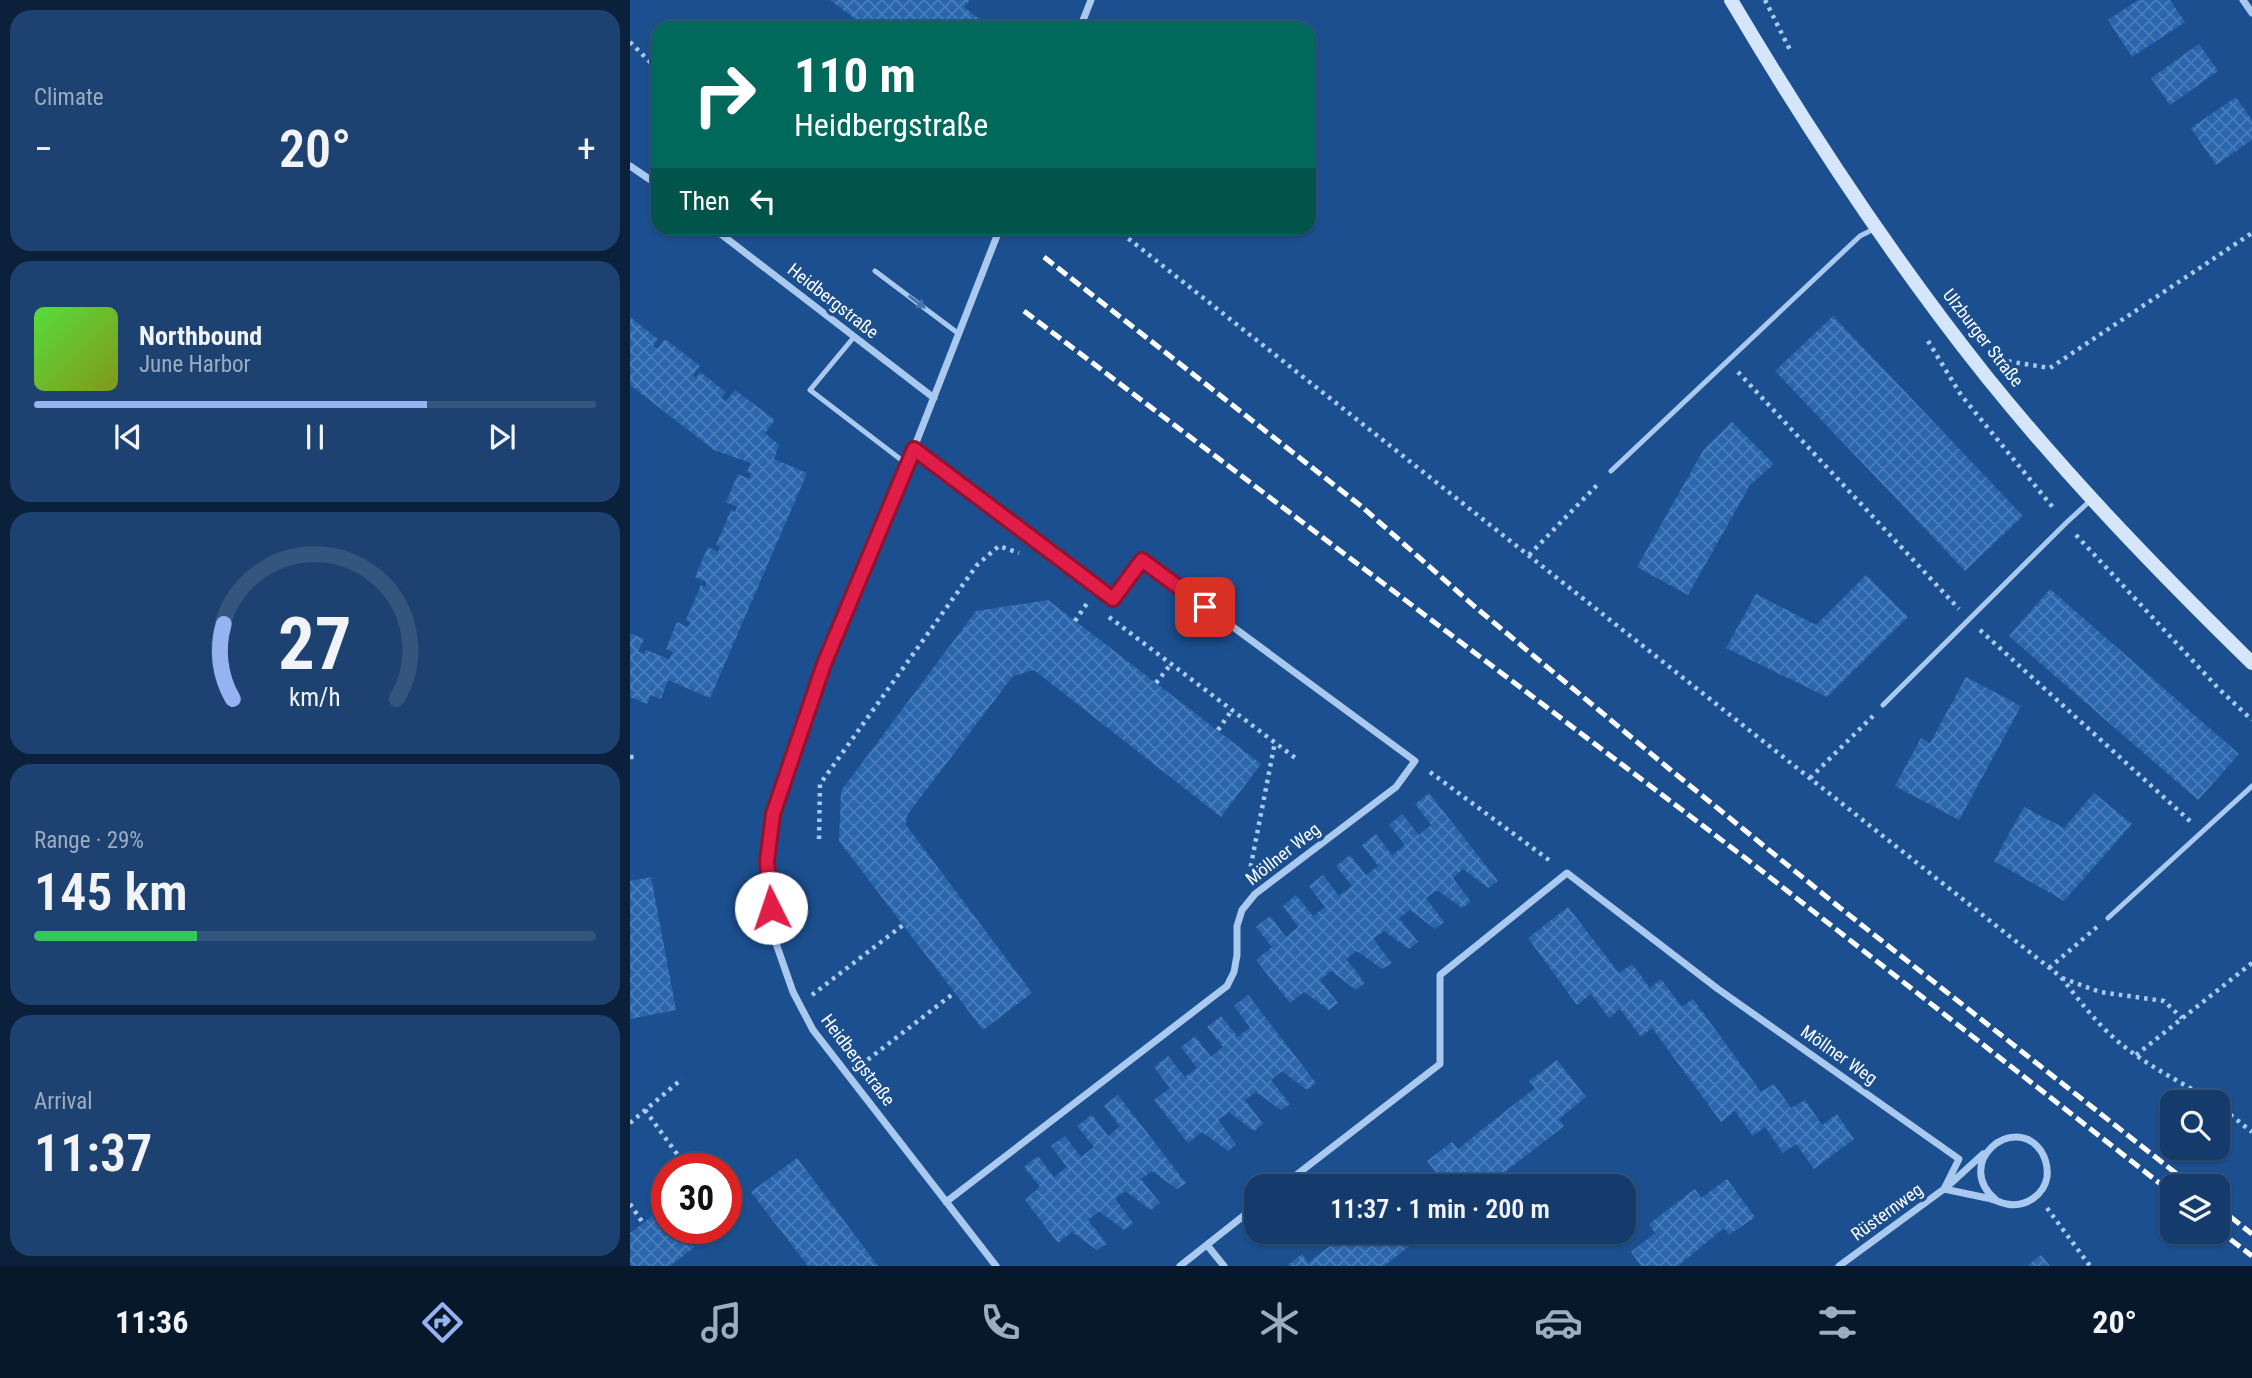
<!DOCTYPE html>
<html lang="en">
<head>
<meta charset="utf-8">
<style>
  :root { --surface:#143b6b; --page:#1d4271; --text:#f1f3f6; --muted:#9dadc1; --line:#33557e; --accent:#95b2f1 }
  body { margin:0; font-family:"Roboto Condensed",sans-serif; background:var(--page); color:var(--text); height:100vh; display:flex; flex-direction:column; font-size:26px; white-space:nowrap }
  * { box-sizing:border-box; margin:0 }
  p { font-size:23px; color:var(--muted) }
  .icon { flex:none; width:38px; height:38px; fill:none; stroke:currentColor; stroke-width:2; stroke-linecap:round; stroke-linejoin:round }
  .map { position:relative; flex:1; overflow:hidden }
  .panel { display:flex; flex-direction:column; gap:10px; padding:10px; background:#0b203b; width:630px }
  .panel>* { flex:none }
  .hud { position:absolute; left:21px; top:21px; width:665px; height:214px; border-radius:21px; box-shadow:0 2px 5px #0004,0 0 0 2px var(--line); background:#00695c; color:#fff; overflow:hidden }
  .buttons { position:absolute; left:1530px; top:1090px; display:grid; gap:14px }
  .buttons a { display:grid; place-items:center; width:70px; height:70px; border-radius:14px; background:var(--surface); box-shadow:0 2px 5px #0004,0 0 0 2px var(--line); font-size:35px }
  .speed { position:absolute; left:21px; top:1153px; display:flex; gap:14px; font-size:35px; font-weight:700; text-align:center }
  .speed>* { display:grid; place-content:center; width:91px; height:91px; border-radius:50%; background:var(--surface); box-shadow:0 2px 5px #0004,0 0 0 2px var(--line); line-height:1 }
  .speed .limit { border:10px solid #d22; background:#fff; color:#111 }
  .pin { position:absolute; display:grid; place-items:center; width:60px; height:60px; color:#fff; margin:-30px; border-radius:14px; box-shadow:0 4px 10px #0006 }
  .me { position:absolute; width:77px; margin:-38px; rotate:356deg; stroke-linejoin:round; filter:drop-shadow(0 0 5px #0008) }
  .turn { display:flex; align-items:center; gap:24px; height:147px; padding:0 28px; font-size:32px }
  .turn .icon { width:91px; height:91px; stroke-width:2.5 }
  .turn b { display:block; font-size:49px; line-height:60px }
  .then { display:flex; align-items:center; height:66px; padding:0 28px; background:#0003; gap:14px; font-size:26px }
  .big { font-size:52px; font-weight:600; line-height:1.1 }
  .panel .widget { flex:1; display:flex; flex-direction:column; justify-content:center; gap:10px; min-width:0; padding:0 24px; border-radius:21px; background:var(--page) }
  .panel .dial { align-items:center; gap:0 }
  .dial svg { height:182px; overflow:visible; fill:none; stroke:var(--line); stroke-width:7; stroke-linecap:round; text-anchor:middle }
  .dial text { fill:var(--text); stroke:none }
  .song { display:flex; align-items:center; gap:21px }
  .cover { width:84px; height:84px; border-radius:10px; background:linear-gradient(135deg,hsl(110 70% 55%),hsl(70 70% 35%)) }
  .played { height:7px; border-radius:4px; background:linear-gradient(90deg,var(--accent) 70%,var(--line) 70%) }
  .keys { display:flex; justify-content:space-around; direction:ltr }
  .heat { display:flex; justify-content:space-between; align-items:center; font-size:38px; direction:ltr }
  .charge { height:10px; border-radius:5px; background:linear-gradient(90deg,#34c759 29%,var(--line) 0) }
  .trip { position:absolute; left:614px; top:1174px; width:392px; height:70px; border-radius:21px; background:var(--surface); box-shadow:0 2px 5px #0004,0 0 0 2px var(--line); font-weight:600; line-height:70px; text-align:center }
  .tabs { display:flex; height:112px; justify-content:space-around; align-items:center; background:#08182b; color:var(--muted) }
  .tabs .icon { width:49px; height:49px }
  .tabs .selected { color:var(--accent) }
  .tabs b { font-size:32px; color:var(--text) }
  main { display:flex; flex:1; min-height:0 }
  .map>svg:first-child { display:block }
  .building { fill:url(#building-cross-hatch) }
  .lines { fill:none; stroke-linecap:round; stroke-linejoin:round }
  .path { stroke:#a9c9ee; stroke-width:4.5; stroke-dasharray:3.5 5; stroke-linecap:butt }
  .lane { stroke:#a9c9ee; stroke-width:5 }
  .street { stroke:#a9c9ee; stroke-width:7 }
  .secondary { stroke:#d6e6fa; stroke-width:14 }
  .rail { stroke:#fff; stroke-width:5; stroke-dasharray:12 5; stroke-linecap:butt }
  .oneway { fill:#4674ac }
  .route-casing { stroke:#92132f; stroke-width:18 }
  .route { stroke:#e11d48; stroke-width:12 }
  .labels { text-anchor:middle; stroke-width:7; stroke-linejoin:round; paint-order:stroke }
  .street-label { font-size:18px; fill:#fff; stroke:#1b4f8f }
</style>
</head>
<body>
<main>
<section class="panel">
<div class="widget"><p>Climate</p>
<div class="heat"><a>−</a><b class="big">20°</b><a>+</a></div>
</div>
<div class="widget">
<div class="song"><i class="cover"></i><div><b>Northbound</b><p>June Harbor</p></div></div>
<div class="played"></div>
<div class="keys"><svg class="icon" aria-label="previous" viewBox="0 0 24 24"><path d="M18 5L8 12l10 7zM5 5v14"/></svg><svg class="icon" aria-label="pause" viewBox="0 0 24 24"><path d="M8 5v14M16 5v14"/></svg><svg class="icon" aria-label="next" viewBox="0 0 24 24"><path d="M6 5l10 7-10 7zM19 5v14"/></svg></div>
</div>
<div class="widget dial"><svg viewBox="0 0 100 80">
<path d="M14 69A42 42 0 1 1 86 69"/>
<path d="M14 69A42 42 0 0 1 10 36" stroke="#95b2f1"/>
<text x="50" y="56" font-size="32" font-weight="700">27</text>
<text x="50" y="72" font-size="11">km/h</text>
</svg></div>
<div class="widget"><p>Range · 29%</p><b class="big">145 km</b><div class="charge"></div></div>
<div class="widget"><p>Arrival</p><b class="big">11:37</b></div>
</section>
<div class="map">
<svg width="1622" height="1266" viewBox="0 0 1622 1266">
  <defs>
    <pattern id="building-cross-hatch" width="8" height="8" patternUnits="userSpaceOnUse" patternTransform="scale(1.75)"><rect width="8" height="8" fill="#2a66ad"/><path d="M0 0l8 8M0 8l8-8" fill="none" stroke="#4a7db9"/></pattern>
  </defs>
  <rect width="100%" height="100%" fill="#1b4f8f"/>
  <!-- building -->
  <path class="building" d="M200 0H340L334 7 361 28H237Z
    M1508 0H1540L1555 22 1502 57 1478 20Z
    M1569 44 1588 71 1540 105 1521 78Z
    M1606 97 1622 120V140L1586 165 1561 128Z
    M1203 316 1393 516 1335 571 1145 371Z
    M0 317 28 339 23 346 27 349 35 339 70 366 63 375 66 378 70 372 96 392 91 398 96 401 105 390 145 420 135 433 149 445 144 459 177 473 80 698 38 680 31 699 21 695 17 704 0 697V633L14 639 8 651 14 654 16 650 39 659 43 652 36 649 47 622 58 627 60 622 56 620 71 585 75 587 76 582 65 577 78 547 88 552 90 547 86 545 101 510 105 512 107 507 96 502 108 474 119 479 121 474 117 472 121 463 84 450 0 385Z
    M1102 422 1144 464 1120 485 1058 595 1007 567 1074 449Z
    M1236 575 1278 617 1197 697 1096 648 1126 594 1186 625Z
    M1420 589 1609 754 1568 800 1379 636Z
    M418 600 631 764 591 817 404 670 383 676 277 815 276 825 402 993 353 1030 209 841 211 791 346 611Z
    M1336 677 1391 706 1329 820 1265 786 1291 738 1300 743Z
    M799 793 868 881 858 888 833 869 823 878 841 902 832 908 807 890 796 898 814 922 805 929 780 910 769 918 788 942 779 949 754 931 743 939 762 963 752 969 727 951 716 959 735 983 726 990 701 971 690 980 708 1003 699 1010 674 992 660 1003 626 960 642 947 626 927 640 916 656 937 668 927 653 906 666 895 683 916 695 907 679 886 693 875 709 896 722 886 706 866 720 855 736 875 748 866 732 845 746 834 762 855 775 845 759 825 772 814 789 835 801 825 785 804Z
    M1464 793 1502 824 1434 901 1364 861 1394 807 1434 828Z
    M21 877 46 1010 0 1019V881Z
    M938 907 989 973 1002 964 1020 988 1031 979 1052 1007 1063 999 1131 1092 1144 1084 1161 1108 1175 1100 1192 1125 1207 1114 1224 1139 1184 1169 1166 1144 1153 1153 1135 1127 1123 1136 1105 1111 1091 1122 1022 1028 1011 1037 990 1009 979 1018 961 994 947 1005 898 938Z
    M618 995 686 1083 677 1090 652 1071 641 1080 660 1104 651 1110 626 1092 615 1100 633 1124 624 1131 599 1112 588 1120 606 1144 598 1151 572 1132 558 1143 524 1100 540 1088 524 1067 538 1056 555 1077 567 1068 551 1047 565 1036 581 1057 593 1047 577 1027 591 1016 608 1037 620 1027 604 1006Z
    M927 1060 956 1097 929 1119 934 1126 857 1186 851 1178 840 1186H817L797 1161 822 1142 828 1149 854 1128 905 1088 899 1081Z
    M488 1095 556 1183 547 1189 522 1171 511 1179 530 1203 521 1210 495 1191 485 1199 503 1223 494 1230 469 1211 458 1220 477 1244 467 1250 442 1232 428 1243 395 1200 410 1187 394 1167 408 1156 424 1177 437 1167 421 1146 435 1136 451 1157 464 1147 447 1126 462 1115 478 1136 490 1126 474 1106Z
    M167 1158 248 1266H178L121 1192Z
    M1097 1179 1125 1217 1099 1235 1094 1228 1048 1266H1011L1001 1252 1024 1234 1035 1248 1019 1224 1065 1189 1071 1198Z
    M96 1197 108 1213 96 1223Z
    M37 1205V1228H89L40 1266H0V1233Z
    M718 1232H785L778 1238 782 1244 754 1266H657L672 1254 678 1263Z
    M1411 1255 1420 1266H1397Z"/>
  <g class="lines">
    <!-- path -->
    <path class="path" d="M1135 0 1160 50
      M0 42 28 70
      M485 228 1431 977C1448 999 1464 1020 1484 1038 1513 1064 1551 1082 1584 1102
      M1298 341 1331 395 1425 510
      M1371 365 1376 361 1420 368 1622 233
      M1108 372 1329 609
      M1446 535 1589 689 1622 720
      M899 555 970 482
      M479 617 668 760
      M445 621 458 602
      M1350 630 1561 822
      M526 683 541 664
      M588 730 602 710
      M0 757H6
      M800 772 923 863
      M1180 778 1243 716
      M189 839 190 784 347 565 369 546 389 553
      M619 875 645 742
      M1419 968 1467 927
      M1432 978 1470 992 1534 1001 1552 1018
      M182 995 273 925
      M1506 1055 1622 963
      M231 1065 324 993
      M1587 1104 1622 1132
      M15 1110 58 1169
      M0 1123 52 1079
      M0 1204 13 1223
      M1417 1208 1460 1266"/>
    <!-- lane -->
    <path class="lane" d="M245 271 329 334
      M224 337 180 390 278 465
      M981 471 1230 236 1246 228
      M1253 705 1436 523 1462 499
      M1478 918 1622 786"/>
    <!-- street -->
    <path class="street" d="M1613 0 1622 13
      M450 28 461 0
      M0 166 28 185
      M83 228 304 398
      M284 448 483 599 512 560 785 761 766 787 625 894 612 910 607 926V955L604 972 597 986 316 1202
      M652 1186 810 1064V975L937 873 1088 989 1329 1159 1314 1189
      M1318 1186 1353 1154
      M577 1245 594 1266
      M366 1266 183 1030 163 992 142 932 137 861 143 814 194 664 284 448 370 228
      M550 1266 626 1206
      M1209 1266 1314 1189C1328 1192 1343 1195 1357 1198 1364 1199 1370 1203 1377 1204 1395 1208 1414 1195 1417 1177 1418 1168 1416 1159 1411 1151 1384 1112 1322 1163 1366 1200"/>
    <!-- secondary -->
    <path class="secondary" d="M1101 0C1178 130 1262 258 1356 376 1438 478 1529 572 1622 663"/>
    <!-- rail -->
    <path class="rail" d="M414 257 731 506 844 606 1037 767 1209 907 1562 1186
      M394 311 1114 857 1542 1193
      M1587 1206 1622 1234
      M1587 1229 1622 1256"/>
  </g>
  <!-- one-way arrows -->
  <defs><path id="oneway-solid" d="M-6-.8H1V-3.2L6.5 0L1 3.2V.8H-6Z" transform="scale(1.75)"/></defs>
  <use class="oneway" href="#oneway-solid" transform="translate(287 302) rotate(37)"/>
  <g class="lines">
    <defs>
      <path id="route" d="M141 908 137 861 143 814 194 664 284 449 483 599 512 560 575 607"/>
    </defs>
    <!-- route casing -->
    <use href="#route" class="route-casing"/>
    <!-- route -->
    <use href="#route" class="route"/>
  </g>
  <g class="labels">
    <!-- street labels -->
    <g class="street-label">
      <text transform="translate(203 301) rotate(38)" y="6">Heidbergstraße</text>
      <text transform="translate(1353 338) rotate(52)" y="6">Ulzburger Straße</text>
      <text transform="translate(653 854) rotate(-38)" y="6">Möllner Weg</text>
      <text transform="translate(1209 1055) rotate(35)" y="6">Möllner Weg</text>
      <text transform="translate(228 1060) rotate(53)" y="6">Heidbergstraße</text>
      <text transform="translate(1257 1212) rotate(-36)" y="6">Rüsternweg</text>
    </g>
  </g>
</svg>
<div class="buttons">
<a><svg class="icon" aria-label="search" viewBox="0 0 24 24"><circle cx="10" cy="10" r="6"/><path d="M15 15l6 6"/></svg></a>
<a><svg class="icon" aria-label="layers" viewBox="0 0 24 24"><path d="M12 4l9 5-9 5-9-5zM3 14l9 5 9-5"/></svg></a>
</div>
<div class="speed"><div class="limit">30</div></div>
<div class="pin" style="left:575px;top:607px;background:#d93025"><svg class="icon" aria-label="arrive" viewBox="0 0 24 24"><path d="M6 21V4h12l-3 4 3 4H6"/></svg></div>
<svg class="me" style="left:141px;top:908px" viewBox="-20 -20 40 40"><circle r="19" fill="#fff"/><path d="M0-13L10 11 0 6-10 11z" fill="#e11d48"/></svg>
<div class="trip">11:37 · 1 min · 200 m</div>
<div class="hud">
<div class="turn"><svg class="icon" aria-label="right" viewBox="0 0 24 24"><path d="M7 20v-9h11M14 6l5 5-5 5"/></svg><div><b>110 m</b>Heidbergstraße</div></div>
<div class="then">Then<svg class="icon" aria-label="left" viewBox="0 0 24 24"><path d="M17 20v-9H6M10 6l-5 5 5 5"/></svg></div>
</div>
</div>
</main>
<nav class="tabs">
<b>11:36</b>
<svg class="icon selected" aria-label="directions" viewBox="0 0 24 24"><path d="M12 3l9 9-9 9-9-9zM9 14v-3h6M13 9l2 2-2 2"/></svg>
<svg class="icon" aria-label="music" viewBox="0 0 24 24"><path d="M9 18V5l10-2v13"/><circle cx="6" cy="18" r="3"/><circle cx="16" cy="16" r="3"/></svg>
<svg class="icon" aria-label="phone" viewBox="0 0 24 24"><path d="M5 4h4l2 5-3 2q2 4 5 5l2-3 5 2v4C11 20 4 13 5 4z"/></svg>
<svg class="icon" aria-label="climate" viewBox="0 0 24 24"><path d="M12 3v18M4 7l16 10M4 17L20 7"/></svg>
<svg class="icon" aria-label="car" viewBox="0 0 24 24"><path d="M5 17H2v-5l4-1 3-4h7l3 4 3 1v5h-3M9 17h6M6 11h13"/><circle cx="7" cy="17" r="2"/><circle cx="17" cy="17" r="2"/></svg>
<svg class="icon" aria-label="filters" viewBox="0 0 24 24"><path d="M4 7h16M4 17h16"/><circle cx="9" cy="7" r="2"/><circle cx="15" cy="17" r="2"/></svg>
<b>20°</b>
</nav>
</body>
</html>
